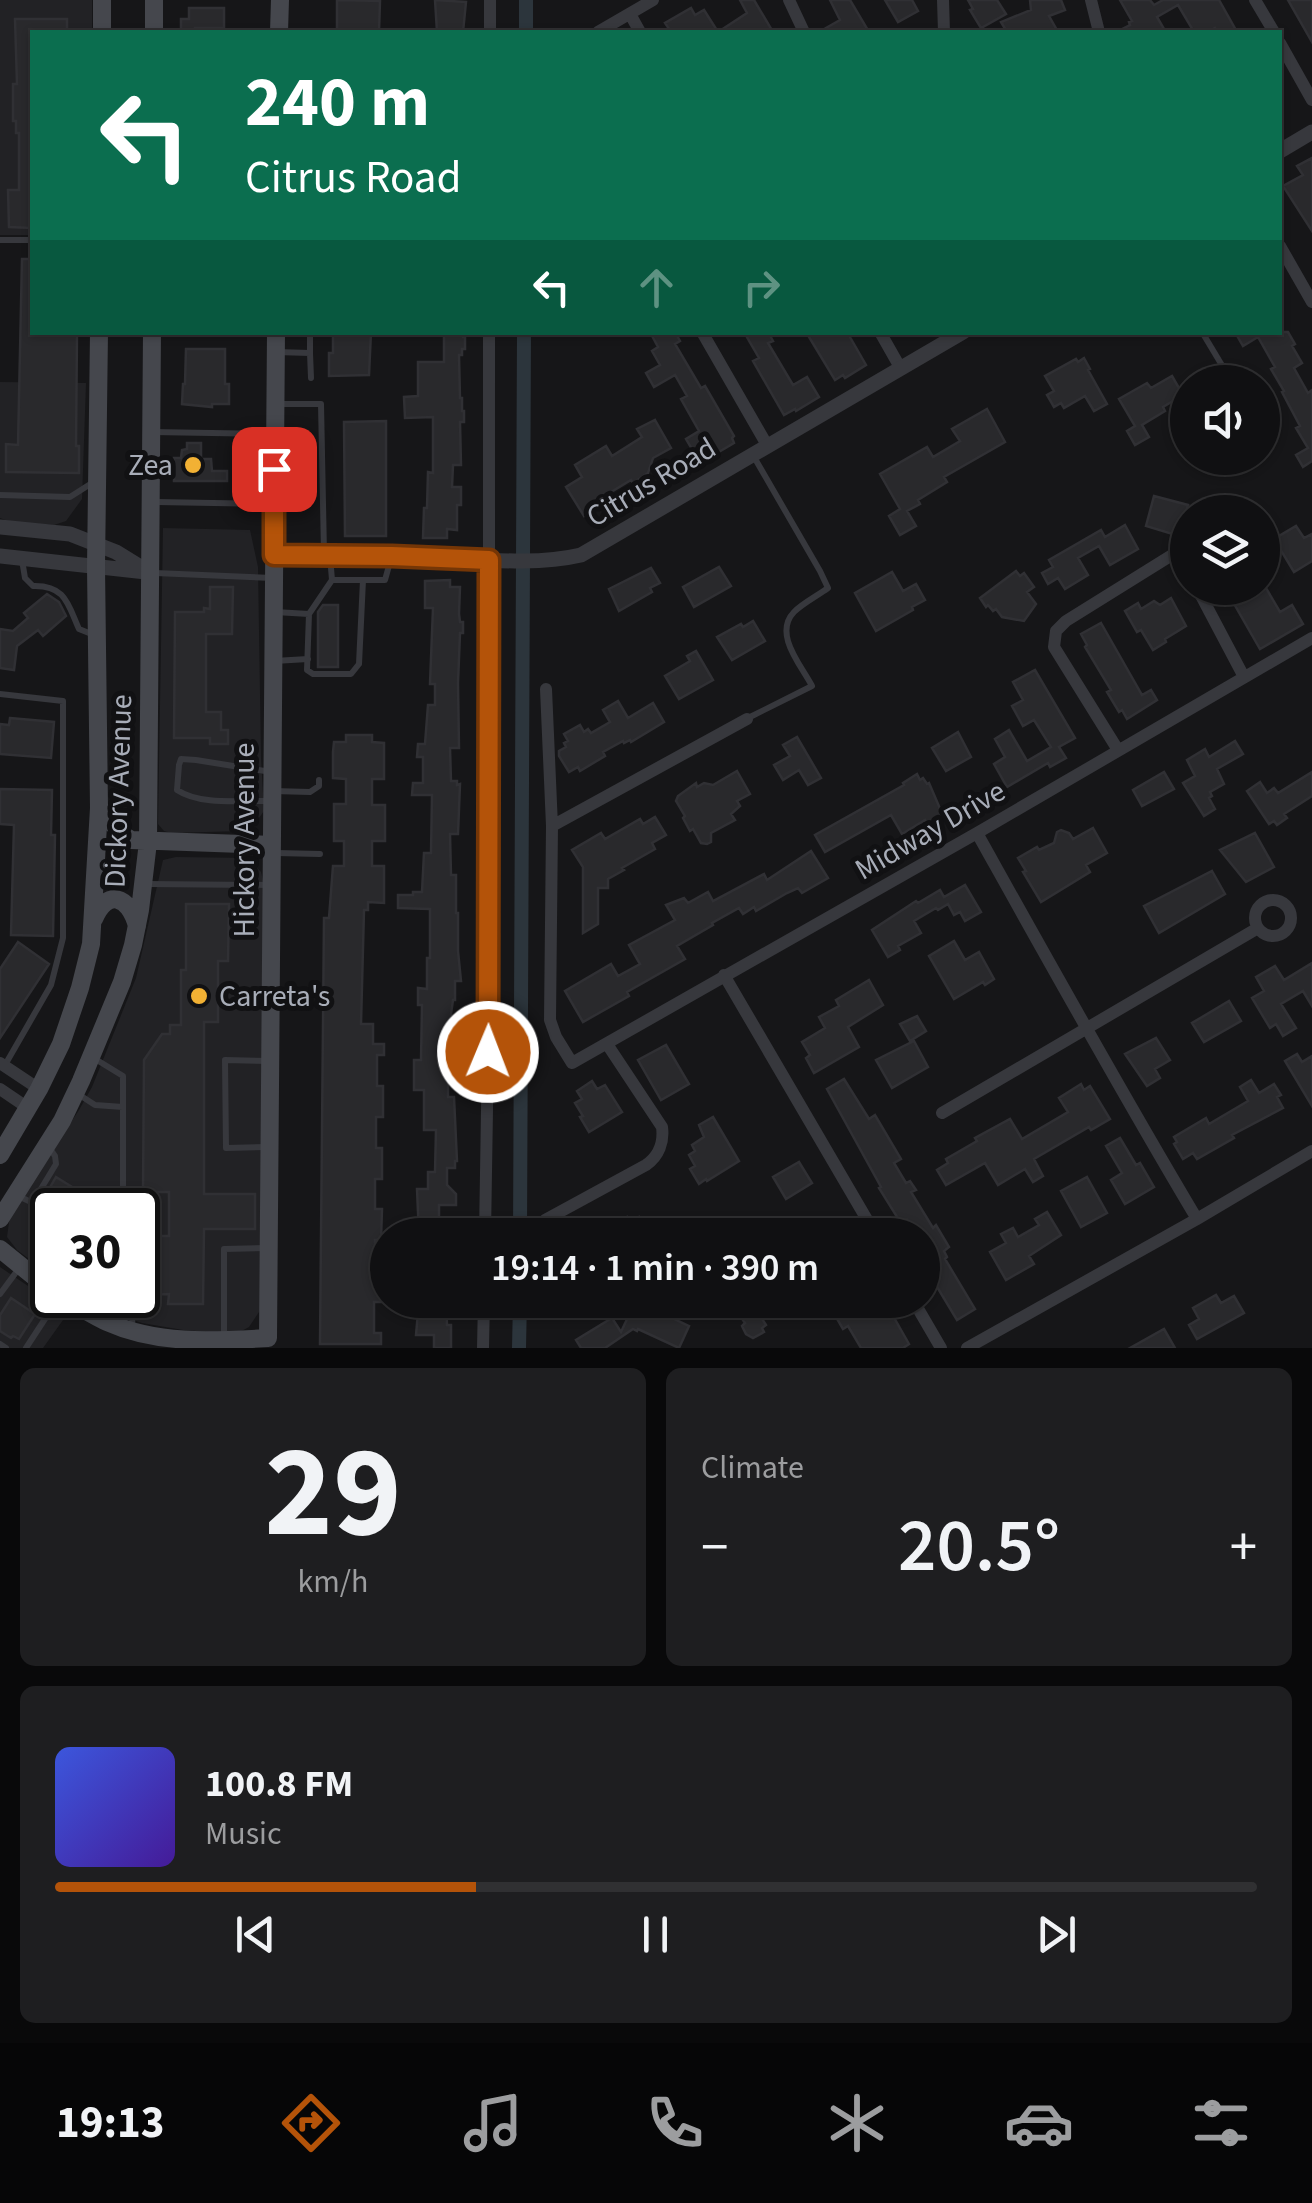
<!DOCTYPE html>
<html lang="en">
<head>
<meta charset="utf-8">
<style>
  :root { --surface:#101012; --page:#1e1e20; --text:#f1f3f6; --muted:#9c9d9f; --line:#303032; --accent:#b45309 }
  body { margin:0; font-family:"Source Sans 3",sans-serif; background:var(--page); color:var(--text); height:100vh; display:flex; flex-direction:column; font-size:38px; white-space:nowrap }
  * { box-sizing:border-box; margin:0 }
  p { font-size:32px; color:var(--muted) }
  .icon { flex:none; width:55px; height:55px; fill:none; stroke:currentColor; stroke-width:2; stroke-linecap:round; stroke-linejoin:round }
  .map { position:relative; height:1348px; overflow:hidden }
  .side { display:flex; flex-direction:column; gap:20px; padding:20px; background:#09090a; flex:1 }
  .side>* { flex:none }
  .hud { position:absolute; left:30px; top:30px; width:1252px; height:305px; border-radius:0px; box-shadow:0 2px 8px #0004,0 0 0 2px var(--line); background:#0b6e4f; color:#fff; overflow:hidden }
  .controls { position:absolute; left:1170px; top:365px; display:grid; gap:20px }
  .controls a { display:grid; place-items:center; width:110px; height:110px; border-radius:50%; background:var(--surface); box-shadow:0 2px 8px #0004,0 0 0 2px var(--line); font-size:50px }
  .speed { position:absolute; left:30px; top:1188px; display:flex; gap:20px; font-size:50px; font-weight:700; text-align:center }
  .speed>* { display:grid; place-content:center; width:130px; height:130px; border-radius:50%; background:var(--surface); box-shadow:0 2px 8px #0004,0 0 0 2px var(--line); line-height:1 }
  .speed .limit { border:5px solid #111; border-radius:15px; background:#fff; color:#111 }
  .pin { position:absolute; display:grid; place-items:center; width:85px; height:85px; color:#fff; margin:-42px; border-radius:20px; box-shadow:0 5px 15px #0006 }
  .me { position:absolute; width:110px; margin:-55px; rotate:1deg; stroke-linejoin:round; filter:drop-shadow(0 0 8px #0008) }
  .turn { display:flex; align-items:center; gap:35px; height:210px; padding:0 50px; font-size:45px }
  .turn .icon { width:130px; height:130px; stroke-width:2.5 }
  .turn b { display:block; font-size:70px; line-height:85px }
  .lanes { display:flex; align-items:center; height:95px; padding:0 50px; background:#0003; justify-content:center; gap:50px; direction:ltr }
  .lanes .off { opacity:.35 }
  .big { font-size:75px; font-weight:600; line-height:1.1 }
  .side .card { flex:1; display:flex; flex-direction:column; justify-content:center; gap:15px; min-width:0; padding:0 35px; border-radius:15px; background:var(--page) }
  .side .dial { align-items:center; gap:0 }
  .dial b { font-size:130px; line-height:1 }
  .song { display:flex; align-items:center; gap:30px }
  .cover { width:120px; height:120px; border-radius:15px; background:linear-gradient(135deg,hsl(230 70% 55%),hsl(260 70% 35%)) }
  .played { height:10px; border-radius:5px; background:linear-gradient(90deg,var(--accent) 35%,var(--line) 35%) }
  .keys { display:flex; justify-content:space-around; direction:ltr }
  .heat { display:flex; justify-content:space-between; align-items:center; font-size:55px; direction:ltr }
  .side .tiles { flex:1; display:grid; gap:20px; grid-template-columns:1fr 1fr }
  .card:last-child { grid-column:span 2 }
  .trip { position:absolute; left:370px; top:1218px; width:570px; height:100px; border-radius:50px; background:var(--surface); box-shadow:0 2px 8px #0004,0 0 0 2px var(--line); font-weight:600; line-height:100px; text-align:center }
  .tab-bar { display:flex; height:160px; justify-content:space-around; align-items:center; background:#060607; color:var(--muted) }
  .tab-bar .icon { width:70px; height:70px }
  .tab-bar .on { color:var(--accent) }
  .tab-bar b { font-size:45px; color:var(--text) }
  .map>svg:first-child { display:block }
  .built { fill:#222225 }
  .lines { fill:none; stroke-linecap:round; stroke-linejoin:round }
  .canal { stroke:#2c353c; stroke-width:14 }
  .building { fill:#29292c; stroke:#303034; stroke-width:2.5 }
  .service { stroke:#37383d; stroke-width:6 }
  .minor { stroke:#37383d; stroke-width:12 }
  .tertiary { stroke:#37383d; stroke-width:15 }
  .secondary { stroke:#45474d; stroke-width:18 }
  .route-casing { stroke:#753606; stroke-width:25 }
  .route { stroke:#b45309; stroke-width:18 }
  .poi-dot { fill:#f2b134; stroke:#111113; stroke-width:4 }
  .labels { text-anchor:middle; stroke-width:10; stroke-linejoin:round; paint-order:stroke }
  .poi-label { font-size:30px; fill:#a8adb8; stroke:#111113; text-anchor:end }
  .street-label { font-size:30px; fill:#a8adb8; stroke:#111113 }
</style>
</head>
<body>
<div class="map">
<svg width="1312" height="1348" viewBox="0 0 1312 1348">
  <rect width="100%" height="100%" fill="#161618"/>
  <!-- built -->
  <path class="built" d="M0 0H92V32H32V235H0Z
    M0 382 86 383 82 499 66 521 54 525 11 522 0 518Z
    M163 528 250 530 258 567 261 758 264 811 253 826 242 831 171 833 164 831 158 824Z
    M176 857 248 858 261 872 266 892 263 1306 249 1327 236 1334 183 1330 142 1323 113 1313 78 1295H138V1210H52V1276L17 1250 7 1237 10 1215 79 1110 92 1087 136 978 163 860Z
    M0 1267 68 1313 43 1348H0Z"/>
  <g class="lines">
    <!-- canal -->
    <path class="canal" d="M526 32V0
      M520 1235 524 332
      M519 1348 520 1300"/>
  </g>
  <!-- building -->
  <path class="building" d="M337 0 380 1 379 32H337Z
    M435 0 466 2 463 32H437Z
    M740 0H754L773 32H671L665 23 691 8 695 15 704 10 718 32 747 13Z
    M830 0H850L869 32H819L840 20Z
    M885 0H912L918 11 898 22Z
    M968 0H997L1006 14 981 28 970 10 973 9Z
    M1030 0H1061L1065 10 1049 16 1058 32H1007L1001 22 1031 10Z
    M1120 0H1150L1154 5 1163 0H1219L1237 32H1217L1215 28 1207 32H1194L1178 5 1157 17 1164 29 1158 32H1116L1130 25 1129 22 1132 21Z
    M1288 0H1312V42Z
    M189 8H224V28H195V32H181V19H189Z
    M15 19H67V32H32V228L9 227 8 190H19V133H16V121H13V84H17Z
    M1312 158V231L1283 186 1303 175 1297 166Z
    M22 259H32V332H77L76 446H79V473L6 472V444L18 445Z
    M333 332H371L369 375 329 376V353H333Z
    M444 332H463V337H465V349H462V355H459L460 398H462V411H464V422H460L461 465H453L452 487H461V505H457V530L447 529V538H423L424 508H427L428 472 433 473V417L405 418 404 397 418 396V362H444Z
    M650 332H675L680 341 675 344 701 388 705 386 734 436 732 438 734 443 700 463 686 439 699 431 681 399 687 396 675 375 654 387 646 373 660 365 652 351 658 347Z
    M744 332H768L773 341 768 343 793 385 807 377 819 397 796 411 795 409 784 415 753 361 759 358Z
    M806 332H847L866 365 845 378 843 375 835 380Z
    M1235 332H1288L1295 344 1292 346 1302 363 1294 368 1308 393 1312 390V461L1303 467 1296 455 1308 448 1296 428 1300 426 1282 392 1284 391 1271 369 1275 367 1258 337 1243 346Z
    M186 349H225V384H229V404H212V407L182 404 183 384H185Z
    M1084 358 1090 369 1088 370 1107 404 1094 411 1085 396 1064 408 1061 403 1054 407 1047 395 1054 391 1045 376 1076 359 1078 362Z
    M1172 376 1183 395 1163 407 1165 411 1142 425 1149 437 1135 445 1127 431 1135 426 1119 399 1147 383 1151 388Z
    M987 409 1005 442 944 477 947 482 918 500 920 504 907 511 916 526 900 535 889 516 900 509 880 474 927 447 933 457 960 441 952 429Z
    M655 420 671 448 653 458 648 473 633 483 631 480 598 500 601 505 584 516 566 487 582 477 575 465 606 446 612 456 642 437 637 429Z
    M386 421V536H345L344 422Z
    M187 443H201V459H211L212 471H227V481H174V458H181L182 450 187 449Z
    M1154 496 1188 505 1179 536 1146 526Z
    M1125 525 1138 549 1110 565 1099 546 1078 558 1088 575 1065 589 1058 578 1048 584 1042 573 1053 567 1049 560 1101 530 1105 537Z
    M1296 526 1304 538 1312 534V561L1294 572 1274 539Z
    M719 567 731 586 694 607 683 587Z
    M651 568 660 583 650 588 652 592 619 611 609 589Z
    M1016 571 1020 576 1024 573 1034 587 1027 592 1036 604 1024 621 1002 617 996 609 993 611 988 605 986 607 980 598Z
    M892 572 903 591 916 584 925 600 912 607 913 610 876 631 855 593Z
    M450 580V587H460L459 614 460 622H463V633H460L458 683 459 748H450L451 781H457V785L460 784 458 834H450L451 875H456V913H458V951L461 981H455V1000H453L451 1014V1043H449L448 1055V1097H454L457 1161H455V1168H447V1185L456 1194V1205H439V1235H419L417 1189H428V1172H435L436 1130H424V1090H414V1060H421L422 1005H418V988L427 989V958H430V909L398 908V895H413V892H422L424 853H431L432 795H412L413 783H423V757H417L418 744H425L428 705H435V684H430L433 608H425V581Z
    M210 587H233L232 634H206V712H221V730H228V744H210V738H174L175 612H204V608L210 609Z
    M1225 588H1266L1280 612 1292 605 1303 624 1260 649Z
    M47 594 59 602 66 616 43 636 38 630 17 646 14 670 0 668V629L13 631 28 618 24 613Z
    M1171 598 1186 626 1165 639 1166 642 1153 650 1141 630 1137 632 1125 611 1138 603 1141 609 1154 601 1160 605Z
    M323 605H338V667H318V612Z
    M753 621 765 641 732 660 717 637 741 624 743 627Z
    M1101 623 1142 695 1151 690 1157 700 1127 719 1122 710 1119 712 1107 692 1111 690 1085 647 1087 645 1081 634Z
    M696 651 713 680 679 699 665 676 690 661 687 656Z
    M1035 670 1075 738 1059 747 1066 758 1050 767 1048 763 1007 787 994 764 1005 757 995 739 1009 730 1027 761 1051 747 1034 720 1023 726 1012 706 1023 700 1013 682Z
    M618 701 628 718 653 703 664 722 631 742 630 740 624 743 623 741 603 752 605 756 580 771 578 767 569 772 559 756V751L566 747 564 743 568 741 564 734 580 725 584 732 588 729 591 733 610 722 603 710Z
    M10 718 54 722 51 758 0 754V724L9 725Z
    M958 732 971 757 946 771 932 748Z
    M346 735H372V742L384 743V779H372V805H385V841H372V866H384V903L368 902V910H364L361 1024H373V1044H384V1055H377V1086H383V1117H376V1148H382V1179H375V1209H382L381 1240H375V1271H381V1302H374V1333H381V1344H320L324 918H329L333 866H344V841H334V804H346V779L333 778V752L334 742H346Z
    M797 737 821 778 808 785 799 770 783 780 774 765 790 756 783 745Z
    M1235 741 1243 754 1217 769 1224 784 1210 792 1212 796 1209 798 1215 809 1204 816 1183 783 1195 776 1187 760 1205 749 1209 757Z
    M737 771 750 794 737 801 740 806 731 814 735 820 711 833V842L707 844 701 843 693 829 690 831 683 818 685 816 676 801 678 796 696 783 697 787 704 783 713 785Z
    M1164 772 1174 789 1142 806 1133 790Z
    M1312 772V796L1284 814 1287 818 1277 825 1274 821 1269 824 1247 791 1260 782 1267 793 1274 788 1278 793Z
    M917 774 920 780 923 778 927 784 929 783 944 818 929 827 925 820 902 834 891 815 825 852 815 835 904 785 903 783Z
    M0 789 52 790 51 835H55L53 936 11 935 14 825 0 824Z
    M655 817 666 835 652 843 655 849 622 868 624 870 608 879V888H598V924L583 933V867L572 850 601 833 605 839 640 819 643 824Z
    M1093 828 1107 853 1086 865 1090 872 1041 902 1023 872 1026 871 1018 858 1037 847 1039 850 1054 843 1057 832 1061 830 1069 833 1073 839Z
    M1255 833 1274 867 1246 882 1220 850Z
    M811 851 828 878 802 893 798 888 787 893 756 911 754 907 743 914 739 908 712 923 713 925 677 946 685 959 627 992 629 996 583 1022 565 991 611 964 618 976 640 964 629 945 675 920 666 905 684 898 688 903 708 892 713 901 764 874 767 880Z
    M1212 871 1225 894 1159 933 1144 906Z
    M965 885 981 912 965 921 960 912 954 915 948 904 938 910 936 908 914 921 921 933 898 946 900 950 888 957 872 930 916 901 918 903 940 890 944 897Z
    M186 904H229L228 961H218V1022H204V1194H255V1229H204L203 1304H168L169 1294 146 1295 144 1236H169V1192H143L144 1060 162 1034H170V1025H181V970H186Z
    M954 941 965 960 979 952 994 979 985 985 983 982 954 999 929 956Z
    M18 942 49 964 0 1038V969Z
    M1312 963V1006L1303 991 1281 1004 1296 1028 1283 1036 1276 1024 1270 1028 1252 998 1264 991 1256 977 1275 966 1284 980Z
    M869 980 883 1005 848 1027 859 1047 814 1073 806 1058 810 1055 802 1042 825 1028 819 1017 839 1006 836 1000Z
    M1229 1001 1241 1021 1204 1042 1192 1023Z
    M917 1016 926 1031 910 1041 900 1024Z
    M1156 1038 1170 1060 1155 1069 1160 1078 1147 1086 1125 1054Z
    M914 1041 928 1067 892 1088 876 1060Z
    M666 1045 689 1084 661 1100 638 1060Z
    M1297 1054 1302 1062 1312 1056V1106L1285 1061Z
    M844 1079 869 1119 875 1115 901 1159 894 1163 906 1183 910 1181 916 1190 911 1192 933 1228 936 1225 949 1247 944 1251 947 1257 945 1259 975 1309 957 1320 922 1262V1235H916L907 1220 901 1224 899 1220 879 1188 881 1187 827 1089Z
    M1251 1080 1259 1093 1274 1084 1281 1095 1277 1097 1283 1108 1232 1135 1234 1138 1197 1159 1193 1153 1183 1159 1174 1144 1177 1142 1174 1137 1206 1118 1209 1124 1248 1101 1240 1087Z
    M592 1081 597 1089 605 1085 622 1112 589 1132 580 1117 583 1116 575 1103 582 1099 577 1091Z
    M1081 1084 1084 1090 1090 1086 1110 1119 1091 1130 1089 1127 1034 1159 1043 1176 1033 1182 1025 1169 998 1185 985 1163 946 1185 937 1170 948 1163 946 1159 977 1141 975 1138 1010 1119 1022 1139 1068 1112 1059 1098Z
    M713 1117 739 1161 707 1181 706 1179 699 1184 690 1169 695 1166 689 1155 695 1151 692 1145 704 1137 699 1125Z
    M1120 1138 1136 1165 1140 1163 1154 1187 1125 1204 1111 1180 1122 1173 1106 1146Z
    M799 1162 812 1183 786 1199 773 1177Z
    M56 1177 80 1192 68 1210H61L44 1198Z
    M1087 1177 1107 1213 1081 1227 1061 1191Z
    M1047 1212 1061 1235 1029 1256 1034 1264 1006 1280 990 1252 1006 1243 1001 1234 1013 1228 1018 1237 1039 1225 1035 1219Z
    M627 1217 630 1222 639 1217 650 1235H596Z
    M1216 1295 1221 1303 1234 1296 1244 1313 1197 1339 1189 1325 1199 1319 1193 1308Z
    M11 1298 35 1314 19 1339 13 1336 11 1338 0 1331V1315Z
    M446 1300 447 1325H451V1348H434V1335H416L419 1301Z
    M636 1300 662 1312 665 1306 677 1312 674 1319 689 1326 679 1348 638 1329 637 1331 633 1329 605 1348H581L576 1340 612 1318 621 1332Z
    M855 1300H884L909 1344 903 1348H861L848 1326 843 1329 836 1317 858 1304Z
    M757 1311 766 1325 762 1328 764 1332 753 1338 746 1334 742 1326 745 1323 743 1320Z
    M1164 1329 1175 1348H1130Z"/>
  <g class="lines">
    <!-- service -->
    <path class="service" d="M0 240H32
      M1202 332 1226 372
      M276 352 310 353V332
      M310 353 311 378
      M278 404H321L324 553
      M152 432 275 434
      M0 495 70 497 92 483
      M156 502 273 504
      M330 556 332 580H385L392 555
      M22 560 25 578 33 586C66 585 68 605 79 629L94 635
      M155 573 273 578
      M332 580 309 614 307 670 313 674H351L359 664 363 580
      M275 612 309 614
      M274 661 308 659
      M0 694 63 701V938L51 985 5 1065
      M748 718 812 686C801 665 773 634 794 612 803 603 817 596 828 588L820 571 754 457
      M273 791 310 792 319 786V780
      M271 801C242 800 201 806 177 790L179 765 181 759 196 760 271 772
      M276 853 320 854
      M147 884 270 885
      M92 1057 123 1076V1202L137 1210
      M78 1094 95 1105 123 1107
      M267 1147 226 1148 225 1060 269 1061
      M16 1195 31 1202 36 1197
      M36 1197C47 1228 59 1247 39 1275
      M36 1197 56 1164 55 1156 48 1146
      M0 1294 20 1267
      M132 1329 133 1295
      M224 1338V1249L267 1248
      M0 1344 6 1348
      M26 1348 58 1299"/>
    <!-- minor -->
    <path class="minor" d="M789 0 804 32
      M943 0 944 32
      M1091 0 1099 32
      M1255 0 1274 32
      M630 14 640 32
      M490 32V0
      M598 32 653 0
      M1280 43 1312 100
      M1280 246 1312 302
      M702 332 767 445
      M880 332 901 369
      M1197 588 1244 677
      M546 689 552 826 550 1020 556 1037 572 1063 977 833 1312 638
      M1118 750 1054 647 1056 631 1066 621 1172 555 1182 559 1188 570
      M552 826 747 719
      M977 833C1049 962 1121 1092 1197 1219
      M1255 918a18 18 0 1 1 36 0a18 18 0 1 1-36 0Z
      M724 975 876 1235
      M0 1063 39 1089
      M0 1089 28 1108
      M942 1113 1258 928
      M545 1220 646 1165C659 1156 664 1142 662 1127L607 1044
      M485 1235 489 985V332
      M913 1300 941 1348
      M483 1348 484 1300
      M967 1348 1197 1219 1312 1151"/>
    <!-- tertiary -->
    <path class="tertiary" d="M1280 151 1312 132
      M0 527 70 534 116 552 150 573
      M274 555C327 555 379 555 432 557 480 559 534 566 581 555L963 332
      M0 556 146 572"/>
    <!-- secondary -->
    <path class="secondary" d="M102 32V0
      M154 32V0
      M279 32 280 0
      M99 808 122 834 131 840 272 845
      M94 919C107 888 129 896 137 926
      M0 1155 39 1089 61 1044 80 988 91 944 99 808 96 567 99 332
      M0 1219 62 1121 81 1081 122 982 133 945 140 910 148 842 152 332
      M0 1249 52 1291
      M60 1295C75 1304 91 1315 107 1322 158 1345 214 1341 268 1338L276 332"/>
  </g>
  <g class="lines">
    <defs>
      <path id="route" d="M274 469V555L392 556 489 560 488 1052"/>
    </defs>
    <!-- route casing -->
    <use href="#route" class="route-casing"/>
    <!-- route -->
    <use href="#route" class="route"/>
  </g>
  <!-- markers -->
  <g class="poi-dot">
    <circle cx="193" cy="465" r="10"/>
    <circle cx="199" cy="996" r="10"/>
  </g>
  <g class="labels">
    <!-- poi labels -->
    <g class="poi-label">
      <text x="173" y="475">Zea</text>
      <text x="219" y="1006" text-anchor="start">Carreta's</text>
    </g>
    <!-- street labels -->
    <g class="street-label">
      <text transform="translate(651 482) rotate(-31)" y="10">Citrus Road</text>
      <text transform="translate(118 791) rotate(-88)" y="10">Dickory Avenue</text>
      <text transform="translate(930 830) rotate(-30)" y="10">Midway Drive</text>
      <text transform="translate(244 840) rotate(-90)" y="10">Hickory Avenue</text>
    </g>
  </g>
</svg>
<div class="controls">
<a><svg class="icon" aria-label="sound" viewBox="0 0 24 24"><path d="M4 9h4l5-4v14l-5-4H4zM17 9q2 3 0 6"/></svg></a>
<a><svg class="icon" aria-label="layers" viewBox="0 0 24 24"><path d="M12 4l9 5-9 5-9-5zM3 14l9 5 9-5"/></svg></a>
</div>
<div class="speed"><div class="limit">30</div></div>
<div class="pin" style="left:274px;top:469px;background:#d93025"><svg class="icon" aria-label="arrive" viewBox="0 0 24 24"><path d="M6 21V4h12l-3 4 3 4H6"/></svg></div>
<svg class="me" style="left:488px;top:1052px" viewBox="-20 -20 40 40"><circle r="17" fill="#b45309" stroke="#fff" stroke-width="3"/><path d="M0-11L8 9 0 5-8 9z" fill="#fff"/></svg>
<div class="trip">19:14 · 1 min · 390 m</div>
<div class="hud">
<div class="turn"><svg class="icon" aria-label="left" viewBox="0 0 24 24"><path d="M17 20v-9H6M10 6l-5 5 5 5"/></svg><div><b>240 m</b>Citrus Road</div></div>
<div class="lanes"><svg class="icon" aria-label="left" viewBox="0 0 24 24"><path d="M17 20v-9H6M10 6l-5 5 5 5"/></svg><svg class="icon off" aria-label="ahead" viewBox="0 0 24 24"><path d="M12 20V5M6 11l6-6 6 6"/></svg><svg class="icon off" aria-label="right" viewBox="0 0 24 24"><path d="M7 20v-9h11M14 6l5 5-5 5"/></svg></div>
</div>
</div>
<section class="side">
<div class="tiles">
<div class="card dial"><b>29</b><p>km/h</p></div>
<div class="card"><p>Climate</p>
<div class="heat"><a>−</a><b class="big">20.5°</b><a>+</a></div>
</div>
<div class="card">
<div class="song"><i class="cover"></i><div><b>100.8 FM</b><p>Music</p></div></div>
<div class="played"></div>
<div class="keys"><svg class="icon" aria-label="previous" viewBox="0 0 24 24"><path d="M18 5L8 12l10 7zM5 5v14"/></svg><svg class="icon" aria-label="pause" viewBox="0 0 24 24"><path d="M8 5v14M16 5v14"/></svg><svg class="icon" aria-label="next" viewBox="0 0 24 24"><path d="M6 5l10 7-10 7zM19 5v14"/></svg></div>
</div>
</div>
</section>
<nav class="tab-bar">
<b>19:13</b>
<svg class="icon on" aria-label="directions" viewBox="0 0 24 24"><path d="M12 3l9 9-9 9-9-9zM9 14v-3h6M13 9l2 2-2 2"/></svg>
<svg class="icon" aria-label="music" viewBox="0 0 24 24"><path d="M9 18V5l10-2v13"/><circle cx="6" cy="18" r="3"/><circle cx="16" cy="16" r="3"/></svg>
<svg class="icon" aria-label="phone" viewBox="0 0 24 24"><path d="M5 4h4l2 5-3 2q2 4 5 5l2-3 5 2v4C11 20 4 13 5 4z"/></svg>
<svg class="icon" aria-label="climate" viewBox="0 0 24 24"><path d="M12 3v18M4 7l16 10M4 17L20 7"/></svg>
<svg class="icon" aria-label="car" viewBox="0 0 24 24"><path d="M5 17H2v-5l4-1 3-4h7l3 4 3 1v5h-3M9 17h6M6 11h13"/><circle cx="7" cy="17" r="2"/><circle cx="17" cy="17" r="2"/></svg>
<svg class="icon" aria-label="filters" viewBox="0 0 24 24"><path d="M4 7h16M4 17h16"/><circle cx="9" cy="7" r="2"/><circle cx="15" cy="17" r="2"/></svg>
</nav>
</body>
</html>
